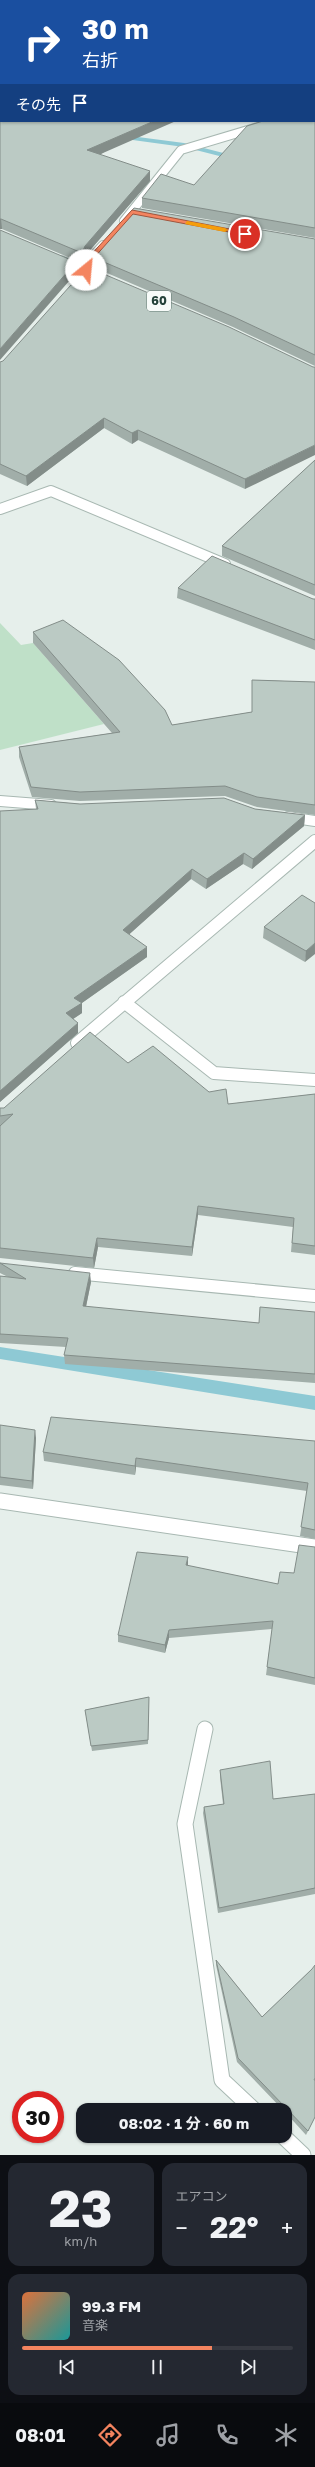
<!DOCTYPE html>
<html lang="ja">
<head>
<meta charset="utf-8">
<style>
  :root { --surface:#171b24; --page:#242831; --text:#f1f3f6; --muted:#9ea1a6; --line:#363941; --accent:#f4845f }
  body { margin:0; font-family:"Golos Text","Noto Sans JP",sans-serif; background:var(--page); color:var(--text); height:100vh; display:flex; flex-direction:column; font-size:15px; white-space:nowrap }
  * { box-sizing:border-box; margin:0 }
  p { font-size:13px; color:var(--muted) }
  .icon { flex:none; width:22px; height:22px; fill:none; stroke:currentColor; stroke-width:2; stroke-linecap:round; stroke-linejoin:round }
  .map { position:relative; height:2155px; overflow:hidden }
  .panel { display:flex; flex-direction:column; gap:8px; padding:8px; background:#0d0f14; flex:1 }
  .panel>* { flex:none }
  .hud { position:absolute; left:0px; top:0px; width:315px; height:122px; box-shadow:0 1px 3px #0004; background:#1a4fa0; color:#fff; overflow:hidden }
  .speed { position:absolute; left:12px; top:2091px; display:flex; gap:8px; font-size:20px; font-weight:700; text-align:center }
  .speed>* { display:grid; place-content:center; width:52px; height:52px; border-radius:50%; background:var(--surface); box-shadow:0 1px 3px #0004; line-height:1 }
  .speed .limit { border:6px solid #d22; background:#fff; color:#111 }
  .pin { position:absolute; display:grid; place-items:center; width:34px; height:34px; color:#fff; margin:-17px; border:2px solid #fff; border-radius:50%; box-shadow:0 1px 4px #0007 }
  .me { position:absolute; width:44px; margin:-22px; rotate:28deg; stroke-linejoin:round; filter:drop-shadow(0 0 3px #0008) }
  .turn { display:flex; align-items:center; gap:14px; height:84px; padding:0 16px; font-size:18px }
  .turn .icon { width:52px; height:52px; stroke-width:2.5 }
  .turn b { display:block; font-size:28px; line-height:34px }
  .then { display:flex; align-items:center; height:38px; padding:0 16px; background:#0003; gap:8px; font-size:15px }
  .big { font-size:30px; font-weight:700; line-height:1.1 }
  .panel .card { flex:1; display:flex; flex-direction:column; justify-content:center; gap:6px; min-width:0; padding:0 14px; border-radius:12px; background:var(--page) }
  .panel .dial { align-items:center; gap:0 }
  .dial b { font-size:52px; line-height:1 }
  .song { display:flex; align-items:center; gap:12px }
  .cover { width:48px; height:48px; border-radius:6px; background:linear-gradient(135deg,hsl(20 70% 55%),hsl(180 70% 35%)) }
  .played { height:4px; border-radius:2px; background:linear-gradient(90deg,var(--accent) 70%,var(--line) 70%) }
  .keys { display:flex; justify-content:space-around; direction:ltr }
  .heat { display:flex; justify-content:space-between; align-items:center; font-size:22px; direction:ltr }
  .panel .tiles { flex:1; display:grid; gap:8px; grid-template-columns:1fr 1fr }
  .card:last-child { grid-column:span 2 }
  .trip { position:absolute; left:76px; top:2103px; width:216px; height:40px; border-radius:12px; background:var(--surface); box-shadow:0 1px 3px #0004; font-weight:700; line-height:40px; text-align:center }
  .dock { display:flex; height:64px; justify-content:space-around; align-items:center; background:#090b0e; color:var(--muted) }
  .dock .icon { width:28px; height:28px }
  .dock .current { color:var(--accent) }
  .dock b { font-size:18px; color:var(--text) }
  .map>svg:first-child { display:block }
  .green { fill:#bfe0c8 }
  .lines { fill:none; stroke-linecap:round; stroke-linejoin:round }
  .stream { fill:#8ec9d4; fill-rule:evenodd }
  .minor-far3-casing { stroke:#a8b8b2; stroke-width:10 }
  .minor-far2-casing { stroke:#a8b8b2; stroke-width:12 }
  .minor-far1-casing { stroke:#a8b8b2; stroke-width:14 }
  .minor-casing { stroke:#a8b8b2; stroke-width:17 }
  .major-casing { stroke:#c2cac8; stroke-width:10 }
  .minor-far3 { stroke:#fff; stroke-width:8 }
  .minor-far2 { stroke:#fff; stroke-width:10 }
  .minor-far1 { stroke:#fff; stroke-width:12 }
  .minor { stroke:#fff; stroke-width:15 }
  .major { stroke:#6aa596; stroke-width:8 }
  .wall { fill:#a1aea9 }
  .shaded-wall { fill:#838d89 }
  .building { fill:#bbcac4; stroke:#838d89 }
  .route { fill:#f4845f; stroke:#9f563e }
  .slow { fill:#f59e0b }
  .labels { text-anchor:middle; stroke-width:3; stroke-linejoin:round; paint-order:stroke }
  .shield { fill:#f7fbf9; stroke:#637a73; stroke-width:1 }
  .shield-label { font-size:12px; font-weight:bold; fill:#24423a }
</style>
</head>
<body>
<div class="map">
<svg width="315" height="2155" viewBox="0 0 315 2155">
  <rect width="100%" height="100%" fill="#e6efeb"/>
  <!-- green -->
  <path class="green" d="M0 623 21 645 33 643 104 724 0 750Z"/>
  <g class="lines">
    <!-- stream -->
    <path class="stream" d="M115 134 184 143 243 158 239 161 184 147 118 138 114 136Z
      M0 1347 315 1396V1410L0 1359Z"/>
    <defs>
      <path id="minor-far3" d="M124 221 181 150 278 121
        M86 270 89 260 103 245"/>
      <path id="minor-far2" d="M0 509 51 491 225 564
        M0 801 51 805
        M288 817 315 821
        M313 842 315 841"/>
      <path id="minor-far1" d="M124 1002 214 1073 315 1080
        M77 1043 315 841
        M75 1273 315 1296"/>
      <path id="minor" d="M0 1501 315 1547
        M205 1729 185 1824 222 2080 254 2110
        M283 2136 303 2155"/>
      <path id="major" d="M62 260 99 275"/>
    </defs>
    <!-- minor-far3 casing -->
    <use href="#minor-far3" class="minor-far3-casing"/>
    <!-- minor-far2 casing -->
    <use href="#minor-far2" class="minor-far2-casing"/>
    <!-- minor-far1 casing -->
    <use href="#minor-far1" class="minor-far1-casing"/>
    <!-- minor casing -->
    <use href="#minor" class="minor-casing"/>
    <!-- major casing -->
    <use href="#major" class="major-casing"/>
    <!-- minor-far3 -->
    <use href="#minor-far3" class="minor-far3"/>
    <!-- minor-far2 -->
    <use href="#minor-far2" class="minor-far2"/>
    <!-- minor-far1 -->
    <use href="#minor-far1" class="minor-far1"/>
    <!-- minor -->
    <use href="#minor" class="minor"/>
    <!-- major -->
    <use href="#major" class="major"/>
  </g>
  <!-- wall -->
  <path class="wall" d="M0 0H315V238L142 208V198L194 185 314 121V1L100 155 150 181 85 256 82 263 2 229H0Z
    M315 239V366L233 327 93 267 92 257Z
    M0 362 313 367 245 489 138 440 132 444 104 428 27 486 0 474Z
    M315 460V596L222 556V546Z
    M178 588 315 599V650L177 598Z
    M33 632 172 725 252 712V680L315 682V815L257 807 225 796 80 801 32 797 19 757V747L112 733 33 643Z
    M35 800 80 804 255 809 305 815 304 826 252 869 243 864 206 889 191 879 129 934 147 957 82 1003V1013L73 1019 78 1033 0 1102 36 809Z
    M315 903 305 962 263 938 264 927Z
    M128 1063 209 1092 228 1104 315 1094V1255L291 1252 293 1227 198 1215 192 1256 98 1247 94 1268 0 1258V1108H4Z
    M0 1263 91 1282 86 1307 259 1323 315 1312V1383L65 1364 64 1355 66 1347 0 1343V1276L8 1277 0 1273Z
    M0 1425 36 1438 33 1489 0 1485Z
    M315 1441V1539L300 1536 307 1491 136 1467 135 1475 44 1461 43 1452Z
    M315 1547V1685L266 1675 272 1629 169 1638 165 1653 118 1642V1635L188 1566 278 1584 294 1573Z
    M149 1697 148 1744 92 1751 85 1710Z
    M220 1770 273 1799 315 1794V1894L218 1913 203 1813 204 1807 223 1804 220 1777Z
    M216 1960 262 2017 312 1969 315 2117 306 2135 285 2112V2110H283L237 2062 216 1965Z"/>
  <!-- shaded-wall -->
  <path class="shaded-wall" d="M154 121H176L87 160V150Z
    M150 171V181L85 256 82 263V253L85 246Z
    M0 219H1L2 229H0Z
    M76 262 77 272 0 360V349Z
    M104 418V428L27 486 26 476Z
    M138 430V440L132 444V433Z
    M315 445V455L245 489V479Z
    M305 815 304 826 252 869 253 859Z
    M244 853 243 864 206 889 207 879Z
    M192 869 191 879 123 940V930Z
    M315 943V954L305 962 306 951Z
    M147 947V957L79 1005 82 1003V1013L67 1023 66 1013 74 998Z
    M78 1023V1033L0 1102V1091Z
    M198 1206V1215L192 1256V1247Z
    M97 1238 98 1247 94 1268 93 1258Z
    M90 1273 91 1282 84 1316 83 1306Z
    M35 1430 36 1438 33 1489 32 1481Z
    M136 1458V1467L135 1475V1466Z
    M188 1557V1565L186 1573V1565Z
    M169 1630V1638L165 1653V1645Z"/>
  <!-- building -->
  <path class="building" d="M0 0H315V228L142 198 161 174 194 185 247 126 263 121H314V51L315 50 314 51V1H1V121H154L87 150 150 171 85 246 82 253 1 219H0Z
    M134 208 315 239V355L234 317 92 257 94 253Z
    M0 230 76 262 0 349Z
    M87 267 229 327 313 367H315V445L245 479 138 430 132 433 104 418 26 476 0 464V362L3 361Z
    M315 460V585L222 546Z
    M212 556 313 599H315V640L178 588Z
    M63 620 119 660 165 710 172 725 252 712V680L315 682V805L257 797 225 786 80 792 31 787 19 747 120 732 33 632Z
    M224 798 255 809 305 815 253 859 244 853 207 879 192 869 123 930 147 947 74 998 82 1003 66 1013 78 1023 0 1091V811L38 809 35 800 80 804Z
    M302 895 315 903V943L306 951 264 927Z
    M90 1032 128 1063 153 1046 209 1092 226 1089 228 1104 315 1094V1246L292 1243 294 1218 198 1206 192 1247 97 1238 93 1258 0 1248V1126L13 1114 0 1116V1108H4Z
    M0 1263 90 1273 83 1306 259 1323 260 1307 315 1312V1374L64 1355 68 1338 0 1334V1276L26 1279Z
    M51 1417 315 1441V1530L301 1527 308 1483 136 1458 135 1466 43 1452Z
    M0 1425 35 1430 32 1481 0 1477Z
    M299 1545 315 1547V1678L267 1667 273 1621 169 1630 165 1645 118 1635 137 1552 188 1557 186 1565 278 1584 280 1572 294 1573Z
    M149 1697 148 1740 91 1746 85 1710Z
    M270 1761 273 1799 315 1794V1888L219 1908 204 1807 224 1804 220 1770Z
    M216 1960 262 2017 312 1969 315 1965V2079H314L315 2081V2117L308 2131 238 2058Z"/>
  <!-- route -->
  <path class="route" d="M132 210 245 232 248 234 245 235 133 214 92 260 89 271H84L87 259Z"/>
  <!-- slow -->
  <path class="slow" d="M187 221 225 228 228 230 225 232 185 224Z"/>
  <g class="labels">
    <!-- shield labels -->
    <rect class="shield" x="147" y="291" width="24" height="20" rx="3"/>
    <g class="shield-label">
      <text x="159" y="305">60</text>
    </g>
  </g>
</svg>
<div class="speed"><div class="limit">30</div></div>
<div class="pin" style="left:245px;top:234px;background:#d93025"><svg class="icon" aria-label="arrive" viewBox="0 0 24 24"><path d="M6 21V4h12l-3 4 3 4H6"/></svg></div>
<svg class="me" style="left:86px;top:270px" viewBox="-20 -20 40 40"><circle r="19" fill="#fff"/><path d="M0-13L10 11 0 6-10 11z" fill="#f4845f"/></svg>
<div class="trip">08:02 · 1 分 · 60 m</div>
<div class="hud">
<div class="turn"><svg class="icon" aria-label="right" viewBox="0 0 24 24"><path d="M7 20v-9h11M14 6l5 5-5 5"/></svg><div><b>30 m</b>右折</div></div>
<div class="then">その先<svg class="icon" aria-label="arrive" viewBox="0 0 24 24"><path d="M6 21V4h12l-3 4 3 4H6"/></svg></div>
</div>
</div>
<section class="panel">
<div class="tiles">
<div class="card dial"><b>23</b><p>km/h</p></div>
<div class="card"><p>エアコン</p>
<div class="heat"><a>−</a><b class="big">22°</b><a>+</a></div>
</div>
<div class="card">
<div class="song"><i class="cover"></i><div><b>99.3 FM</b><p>音楽</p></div></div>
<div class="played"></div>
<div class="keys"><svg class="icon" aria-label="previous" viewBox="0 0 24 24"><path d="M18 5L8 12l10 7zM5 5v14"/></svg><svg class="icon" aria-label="pause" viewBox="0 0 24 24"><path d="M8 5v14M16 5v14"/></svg><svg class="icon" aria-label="next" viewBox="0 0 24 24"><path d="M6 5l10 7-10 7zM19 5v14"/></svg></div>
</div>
</div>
</section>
<nav class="dock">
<b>08:01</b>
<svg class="icon current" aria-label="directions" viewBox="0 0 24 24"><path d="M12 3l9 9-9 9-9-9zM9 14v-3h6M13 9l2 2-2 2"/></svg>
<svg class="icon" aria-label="music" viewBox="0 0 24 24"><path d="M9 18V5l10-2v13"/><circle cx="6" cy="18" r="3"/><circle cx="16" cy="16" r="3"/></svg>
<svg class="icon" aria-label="phone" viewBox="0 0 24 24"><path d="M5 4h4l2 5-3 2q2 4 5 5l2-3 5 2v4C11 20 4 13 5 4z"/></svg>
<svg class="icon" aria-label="climate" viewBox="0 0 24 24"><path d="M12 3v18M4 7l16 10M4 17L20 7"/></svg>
</nav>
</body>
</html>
